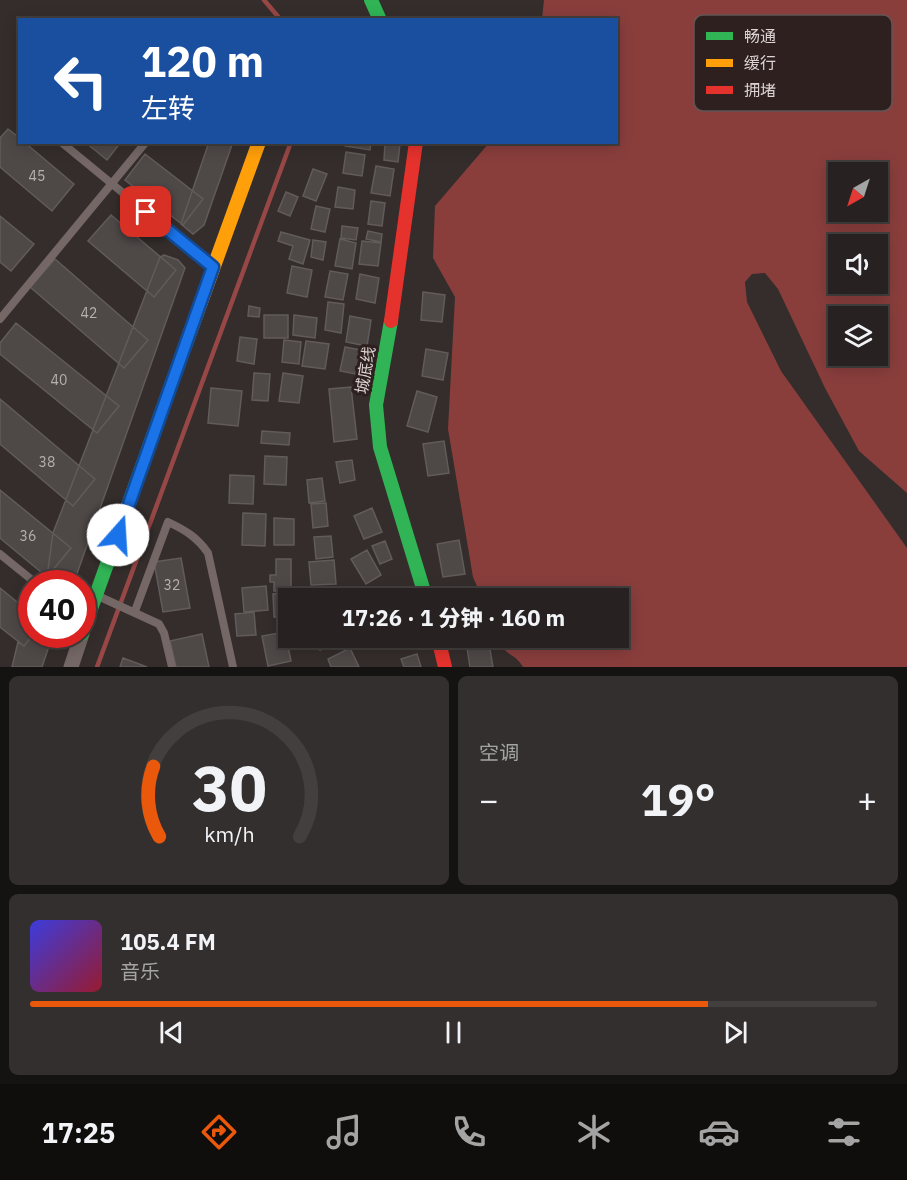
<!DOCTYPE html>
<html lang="zh">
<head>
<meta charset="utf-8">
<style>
  :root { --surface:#272221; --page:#332f2e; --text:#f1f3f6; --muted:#a4a4a5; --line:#433f3f; --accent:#ea580c }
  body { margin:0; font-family:"IBM Plex Sans","Noto Sans SC",sans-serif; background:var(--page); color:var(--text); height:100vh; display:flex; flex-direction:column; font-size:22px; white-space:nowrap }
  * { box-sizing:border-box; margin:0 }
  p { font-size:20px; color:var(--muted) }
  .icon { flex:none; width:33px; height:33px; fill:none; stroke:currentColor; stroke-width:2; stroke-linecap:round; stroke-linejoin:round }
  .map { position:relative; height:667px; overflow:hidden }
  .side { display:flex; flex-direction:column; gap:9px; padding:9px; background:#151312; flex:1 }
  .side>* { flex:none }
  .banner { position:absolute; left:18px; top:18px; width:600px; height:126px; border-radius:0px; box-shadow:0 3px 15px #0003,0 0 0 2px var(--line); background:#1a4fa0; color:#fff; overflow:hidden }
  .needle { width:39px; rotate:219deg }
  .tools { position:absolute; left:828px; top:162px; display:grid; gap:12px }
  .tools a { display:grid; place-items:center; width:60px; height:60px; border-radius:0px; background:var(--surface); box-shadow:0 3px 15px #0003,0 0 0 2px var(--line); font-size:30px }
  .speed { position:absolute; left:18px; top:570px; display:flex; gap:12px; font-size:30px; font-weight:700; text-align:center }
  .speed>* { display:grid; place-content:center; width:78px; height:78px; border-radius:50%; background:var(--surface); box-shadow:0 3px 15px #0003,0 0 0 2px var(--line); line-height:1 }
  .speed .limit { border:9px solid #d22; background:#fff; color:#111 }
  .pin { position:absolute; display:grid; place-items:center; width:51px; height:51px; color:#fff; margin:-26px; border-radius:12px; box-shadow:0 3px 9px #0006 }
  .me { position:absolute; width:66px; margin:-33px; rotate:19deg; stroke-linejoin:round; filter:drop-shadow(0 0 4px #0008) }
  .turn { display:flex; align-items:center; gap:21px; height:126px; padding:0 24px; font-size:27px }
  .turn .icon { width:78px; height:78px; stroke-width:2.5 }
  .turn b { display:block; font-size:42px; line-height:51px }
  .big { font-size:45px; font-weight:800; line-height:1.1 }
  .side .widget { flex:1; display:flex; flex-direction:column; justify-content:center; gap:9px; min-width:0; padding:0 21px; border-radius:9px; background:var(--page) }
  .side .dial { align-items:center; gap:0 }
  .dial svg { height:156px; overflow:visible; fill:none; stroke:var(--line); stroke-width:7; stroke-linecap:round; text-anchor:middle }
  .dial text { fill:var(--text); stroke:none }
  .song { display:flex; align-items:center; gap:18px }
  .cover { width:72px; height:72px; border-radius:9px; background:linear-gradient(135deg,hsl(240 70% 55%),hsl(350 70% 35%)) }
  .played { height:6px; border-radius:3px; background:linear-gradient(90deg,var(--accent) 80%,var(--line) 80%) }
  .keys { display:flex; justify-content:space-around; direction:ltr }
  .heat { display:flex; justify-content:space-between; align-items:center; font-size:33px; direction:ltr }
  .side .tiles { flex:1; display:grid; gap:9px; grid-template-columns:1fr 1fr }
  .widget:last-child { grid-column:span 2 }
  .trip { position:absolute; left:278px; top:588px; width:351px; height:60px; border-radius:0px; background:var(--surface); box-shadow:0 3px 15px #0003,0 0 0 2px var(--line); font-weight:800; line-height:60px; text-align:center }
  .dock { display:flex; height:96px; justify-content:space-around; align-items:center; background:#100e0d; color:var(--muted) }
  .dock .icon { width:42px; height:42px }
  .dock .current { color:var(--accent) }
  .dock b { font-size:27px; color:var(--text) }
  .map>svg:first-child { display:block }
  .forest { fill:#893e3c; fill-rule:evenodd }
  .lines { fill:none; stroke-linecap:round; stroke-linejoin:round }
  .stream { stroke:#974745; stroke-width:4.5 }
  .building { fill:#4e4847; stroke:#615b5b; stroke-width:1.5 }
  .lane { stroke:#746766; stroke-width:8 }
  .street { stroke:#746766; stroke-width:15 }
  .fast { stroke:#30b455; stroke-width:14 }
  .slow { stroke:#ff9f0a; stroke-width:14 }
  .jam { stroke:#e5322d; stroke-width:14 }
  .route-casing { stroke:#114b97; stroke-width:15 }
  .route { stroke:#1a73e8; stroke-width:10 }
  .labels { text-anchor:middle; stroke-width:6; stroke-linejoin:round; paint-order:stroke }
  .number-label { font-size:14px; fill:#b8b0af }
  .street-label { font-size:16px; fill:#dcd3d2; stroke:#2d201f }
  .key { fill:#2d201f; stroke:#625655; stroke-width:1.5 }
  .key-label { font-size:16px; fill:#dcd3d2 }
</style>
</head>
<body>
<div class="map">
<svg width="907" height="667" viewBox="0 0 907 667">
  <rect width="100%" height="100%" fill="#342d2c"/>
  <!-- forest -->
  <path class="forest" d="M544 0H907V493L859 451 825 388 778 289 765 273 752 274 745 282 747 302 781 371 907 548V667H523C515 653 504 656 497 638H618V598H482L473 577 448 429 455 297 433 258 435 206 489 143 616 142V20L542 19ZM838 172H878V212H838ZM838 244H878V284H838ZM838 316H878V356H838Z"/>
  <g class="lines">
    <!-- stream -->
    <path class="stream" d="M264 0 281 20
      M97 667 291 142"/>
  </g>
  <!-- building -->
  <path class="building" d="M8 129 20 138V142H24L74 184 52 211 0 167V138Z
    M85 142H121L107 160Z
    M209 142H233L204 225 193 234 181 224Z
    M346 142H371L370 150 345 146Z
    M385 143 400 144 398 162 384 160Z
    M346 152 365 155 362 176 343 173Z
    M145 154 203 199 183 225 125 180Z
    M376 166 394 169 390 196 371 193Z
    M313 169 327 174 316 201 303 196Z
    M338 187 355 190 353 209 335 207Z
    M286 192 298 197 290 216 278 211Z
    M371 201 385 203 382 226 368 224Z
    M316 206 330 209 325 232 311 229Z
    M111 215 176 270 154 297 88 241Z
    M0 216 34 244 11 271 0 262Z
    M342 226 358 228 356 240 341 238Z
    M368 231 382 234 381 242 366 239Z
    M281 232 310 240 303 264 289 259 293 246 278 241Z
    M340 239 356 243 352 269 335 266Z
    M313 240 326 242 323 260 311 257Z
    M362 241 381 243 378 266 359 264Z
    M164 255 178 260 185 268 74 582 56 584 47 577 53 533 160 257Z
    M55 259 148 340 124 368 30 287Z
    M292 266 312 270 307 297 287 293Z
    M330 271 348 274 343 300 325 297Z
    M360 274 379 278 375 303 356 299Z
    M423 292 445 295 442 322 421 320Z
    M328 302 344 304 341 333 325 330Z
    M249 306 260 308 259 317 248 316Z
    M264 315H288V338H264Z
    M294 315 317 318 315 338 293 335Z
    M350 316 371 320 367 346 346 342Z
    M16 323 119 406 97 433 0 354V343Z
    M240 337 257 339 254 364 237 361Z
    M284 340 301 342 299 364 282 362Z
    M306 341 329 344 325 369 302 366Z
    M345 347 366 351 361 375 340 371Z
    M426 349 448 353 443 380 422 376Z
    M254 373 270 374 268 401 252 400Z
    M283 373 303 376 299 403 279 401Z
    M351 387 357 439 334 442 329 389Z
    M211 388 242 391 238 426 208 423Z
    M417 391 437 397 428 432 407 426Z
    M0 399 95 479 73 506 0 444Z
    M262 431 290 433 289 445 261 443Z
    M444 441 449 473 428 476 423 444Z
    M265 456 287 457 286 485 264 484Z
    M352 460 355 480 340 483 336 462Z
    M230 475 254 476 253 504 229 503Z
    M322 478 325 501 309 503 307 480Z
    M0 490 71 548 47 577 0 538Z
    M326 503 328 526 313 528 311 504Z
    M372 508 382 532 364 539 354 516Z
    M243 513 266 514 265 546 242 545Z
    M274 518 294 519V545H274Z
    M331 536 333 557 316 559 314 537Z
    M459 540 465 574 443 577 437 544Z
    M385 541 392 559 380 564 372 546Z
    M367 550 381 575 366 584 351 559Z
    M181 558 190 608 163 612 154 562Z
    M276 559H291V591H274V582H270V575H276Z
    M334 560 336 584 311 585 309 562Z
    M266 586 268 610 244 612 242 588Z
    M0 588 32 614V634H34L24 646 0 627Z
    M286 593 287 617H274L273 594Z
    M254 612 256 635 237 636 235 614Z
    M285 632 291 661 268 666 262 636Z
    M34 634H53L42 667H12L18 642 24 646Z
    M202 634 209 667H176L170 641Z
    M316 638H338L340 643 320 650Z
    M488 638 493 667H470L466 641Z
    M350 648 359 667H331L328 659Z
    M417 654 421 667H404L401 659Z
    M123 658 147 667H120Z"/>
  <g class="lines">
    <!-- lane -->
    <path class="lane" d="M61 142 212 266
      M0 319 146 142
      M0 554 37 584
      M98 596 159 624 164 633 172 667
      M135 611 168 522C185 530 197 537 208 553L233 667"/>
    <!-- street -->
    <path class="street" d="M71 667 82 634"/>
    <!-- fast -->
    <path class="fast" d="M371 0 380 20
      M391 321 376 405 380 447 426 598
      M82 634 184 349"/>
    <!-- slow -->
    <path class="slow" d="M184 349 259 142"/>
    <!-- jam -->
    <path class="jam" d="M391 321 416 142
      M438 638 445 667"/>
  </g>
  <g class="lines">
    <defs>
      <path id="route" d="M118 535 213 267 146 212"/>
    </defs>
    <!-- route casing -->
    <use href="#route" class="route-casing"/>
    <!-- route -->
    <use href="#route" class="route"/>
  </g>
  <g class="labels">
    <!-- number labels -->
    <g class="number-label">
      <text x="37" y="181">45</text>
      <text x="89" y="318">42</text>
      <text x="59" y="385">40</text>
      <text x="47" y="467">38</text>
      <text x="28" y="541">36</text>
      <text x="172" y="590">32</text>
    </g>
    <!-- street labels -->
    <g class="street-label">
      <text transform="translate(365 370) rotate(-80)" y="6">城底线</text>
    </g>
  </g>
  <!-- legend -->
  <rect x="694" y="15" width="198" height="96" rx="9" class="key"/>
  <rect x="706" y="32" width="27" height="8" fill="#30b455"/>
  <rect x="706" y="59" width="27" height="8" fill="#ff9f0a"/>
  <rect x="706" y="86" width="27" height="8" fill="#e5322d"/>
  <g class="key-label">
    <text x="744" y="42">畅通</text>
    <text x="744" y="69">缓行</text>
    <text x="744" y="96">拥堵</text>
  </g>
</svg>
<div class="tools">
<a><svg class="needle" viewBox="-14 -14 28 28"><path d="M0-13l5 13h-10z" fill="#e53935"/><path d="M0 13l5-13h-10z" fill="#a4a4a5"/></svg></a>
<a><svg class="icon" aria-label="sound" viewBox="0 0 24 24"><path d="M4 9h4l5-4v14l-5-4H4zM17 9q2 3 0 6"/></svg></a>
<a><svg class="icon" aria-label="layers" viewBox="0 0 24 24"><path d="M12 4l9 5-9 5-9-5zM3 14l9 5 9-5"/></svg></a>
</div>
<div class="speed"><div class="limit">40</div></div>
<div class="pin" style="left:146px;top:212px;background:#d93025"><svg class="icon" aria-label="arrive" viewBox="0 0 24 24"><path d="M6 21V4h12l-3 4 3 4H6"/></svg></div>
<svg class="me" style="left:118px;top:535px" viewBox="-20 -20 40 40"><circle r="19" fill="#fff"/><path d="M0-13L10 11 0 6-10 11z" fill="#1a73e8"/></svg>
<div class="trip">17:26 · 1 分钟 · 160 m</div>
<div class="banner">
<div class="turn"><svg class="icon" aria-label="left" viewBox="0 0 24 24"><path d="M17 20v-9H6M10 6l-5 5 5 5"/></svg><div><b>120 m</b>左转</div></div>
</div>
</div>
<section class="side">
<div class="tiles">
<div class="widget dial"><svg viewBox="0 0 100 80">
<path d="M14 69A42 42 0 1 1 86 69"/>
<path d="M14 69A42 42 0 0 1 11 33" stroke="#ea580c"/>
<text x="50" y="56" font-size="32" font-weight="700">30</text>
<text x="50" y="72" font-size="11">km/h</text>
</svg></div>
<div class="widget"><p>空调</p>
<div class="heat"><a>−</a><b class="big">19°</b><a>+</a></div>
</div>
<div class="widget">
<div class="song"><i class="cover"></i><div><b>105.4 FM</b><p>音乐</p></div></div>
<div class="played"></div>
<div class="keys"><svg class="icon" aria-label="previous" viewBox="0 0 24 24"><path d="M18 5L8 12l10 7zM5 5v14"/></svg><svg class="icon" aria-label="pause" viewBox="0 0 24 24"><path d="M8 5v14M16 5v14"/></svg><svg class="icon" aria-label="next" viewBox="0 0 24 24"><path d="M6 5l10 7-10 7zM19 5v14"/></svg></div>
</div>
</div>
</section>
<nav class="dock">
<b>17:25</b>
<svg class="icon current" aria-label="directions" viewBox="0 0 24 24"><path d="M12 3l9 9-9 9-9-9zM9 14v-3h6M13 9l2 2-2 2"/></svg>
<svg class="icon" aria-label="music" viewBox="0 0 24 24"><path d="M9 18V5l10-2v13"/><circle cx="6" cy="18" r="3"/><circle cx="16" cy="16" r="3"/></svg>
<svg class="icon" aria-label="phone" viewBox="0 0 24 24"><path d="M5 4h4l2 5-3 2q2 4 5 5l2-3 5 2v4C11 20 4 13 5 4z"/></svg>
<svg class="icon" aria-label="climate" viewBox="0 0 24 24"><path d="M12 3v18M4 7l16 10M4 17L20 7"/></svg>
<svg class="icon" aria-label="car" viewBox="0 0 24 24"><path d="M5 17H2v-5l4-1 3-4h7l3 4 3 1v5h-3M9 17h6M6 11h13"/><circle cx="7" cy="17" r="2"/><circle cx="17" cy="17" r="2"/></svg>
<svg class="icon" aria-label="filters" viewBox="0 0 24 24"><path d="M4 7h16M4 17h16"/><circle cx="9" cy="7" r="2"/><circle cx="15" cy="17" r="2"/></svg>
</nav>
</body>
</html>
